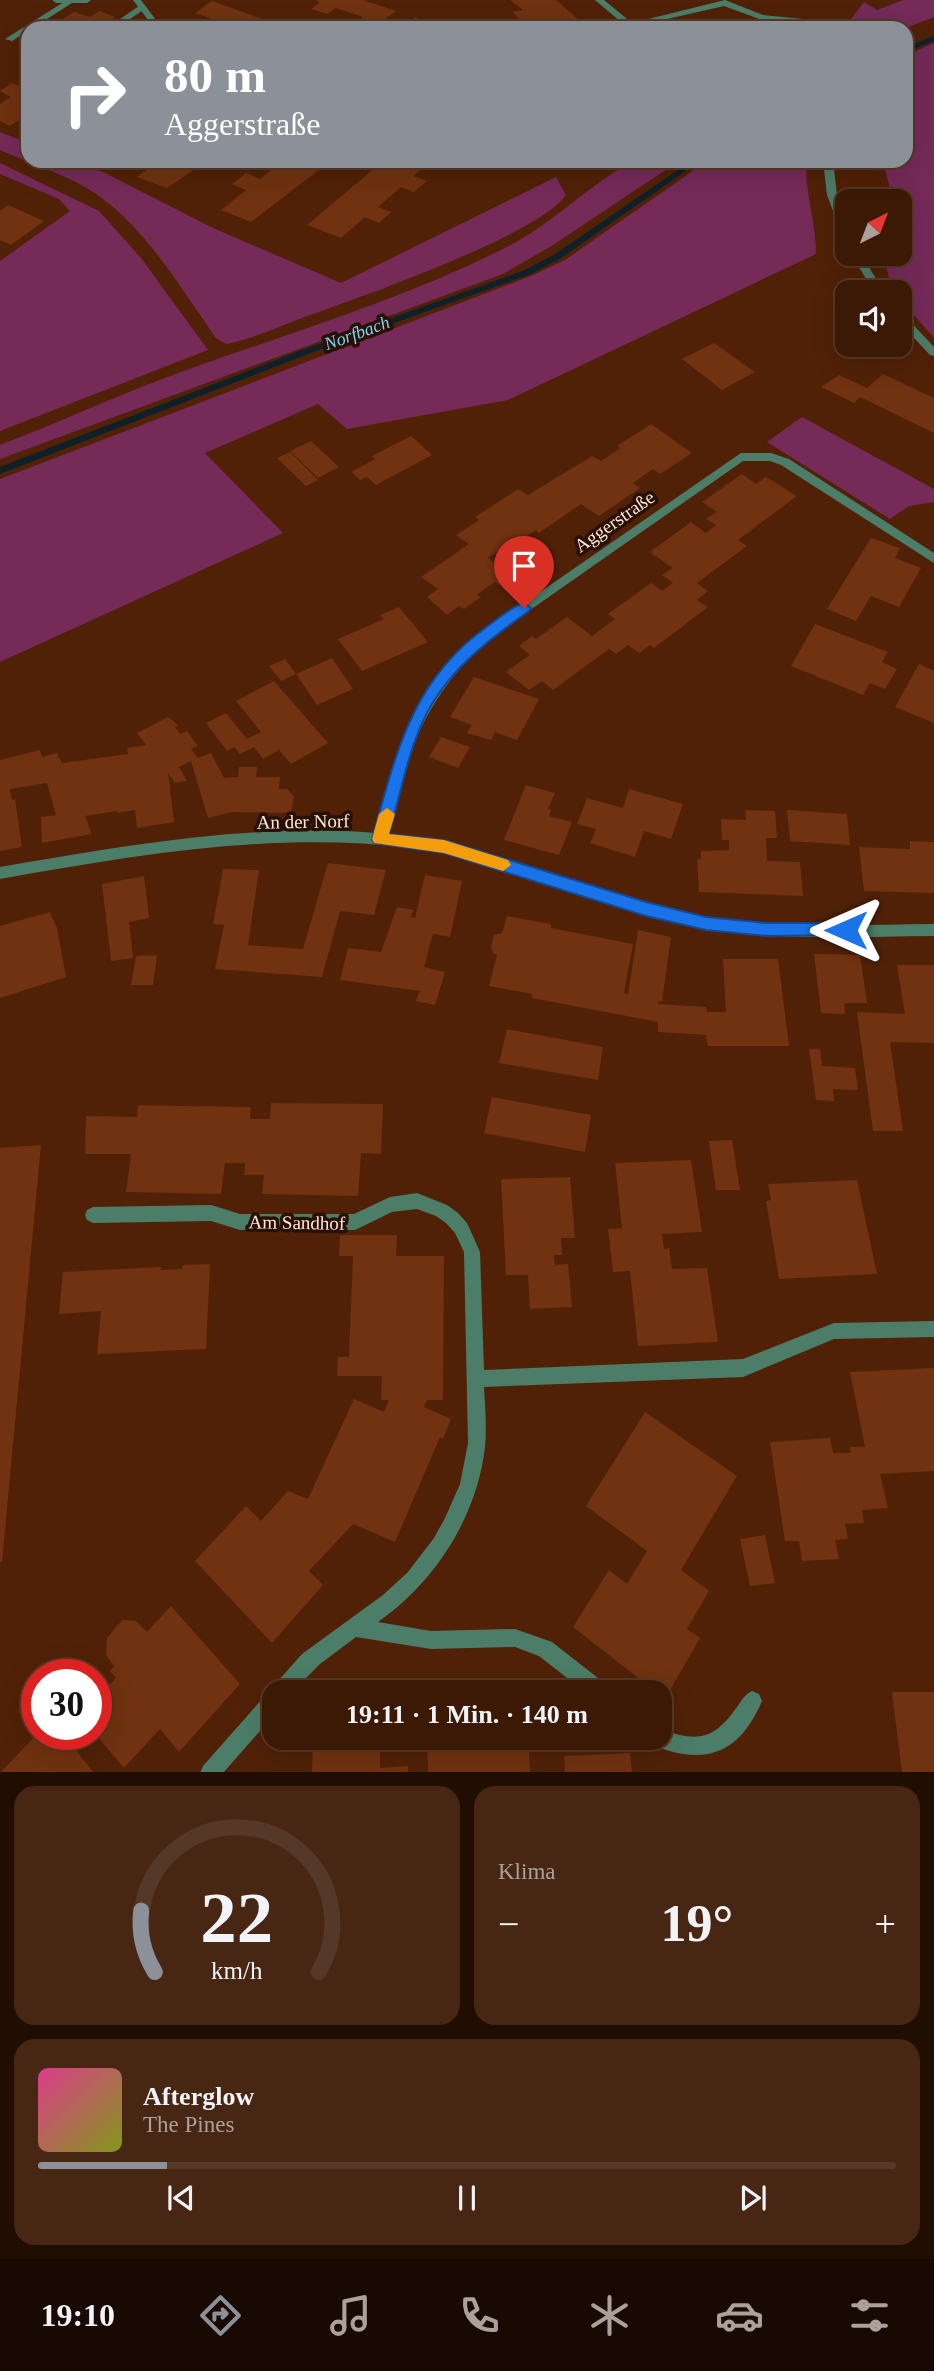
<!DOCTYPE html>
<html lang="de">
<head>
<meta charset="utf-8">
<style>
  :root { --surface:#3c1905; --page:#472613; --text:#f1f3f6; --muted:#aca09a; --line:#553827; --accent:#8c9099 }
  body { margin:0; font-family:"Times New Roman",serif; background:var(--page); color:var(--text); height:100vh; display:flex; flex-direction:column; font-size:26px; white-space:nowrap }
  * { box-sizing:border-box; margin:0 }
  p { font-size:23px; color:var(--muted) }
  .icon { flex:none; width:38px; height:38px; fill:none; stroke:currentColor; stroke-width:2; stroke-linecap:round; stroke-linejoin:round }
  .map { position:relative; height:1772px; overflow:hidden }
  .panel { display:flex; flex-direction:column; gap:14px; padding:14px; background:#210e03; flex:1 }
  .panel>* { flex:none }
  .banner { position:absolute; left:21px; top:21px; width:892px; height:147px; border-radius:21px; box-shadow:0 7px 28px #0002,0 0 0 2px var(--line); background:#8c9099; color:#fff; overflow:hidden }
  .needle { width:46px; rotate:42deg }
  .tools { position:absolute; left:835px; top:189px; display:grid; gap:14px }
  .tools a { display:grid; place-items:center; width:77px; height:77px; border-radius:14px; background:var(--surface); box-shadow:0 7px 28px #0002,0 0 0 2px var(--line); font-size:35px }
  .speed { position:absolute; left:21px; top:1659px; display:flex; gap:14px; font-size:35px; font-weight:700; text-align:center }
  .speed>* { display:grid; place-content:center; width:91px; height:91px; border-radius:50%; background:var(--surface); box-shadow:0 7px 28px #0002,0 0 0 2px var(--line); line-height:1 }
  .speed .limit { border:10px solid #d22; background:#fff; color:#111 }
  .pin { position:absolute; display:grid; place-items:center; width:60px; height:60px; color:#fff; margin:-72px -30px; border-radius:50% 50% 50% 0; rotate:-45deg; box-shadow:0 0 7px #0007 }
  .pin .icon { rotate:45deg }
  .me { position:absolute; width:77px; margin:-38px; rotate:270deg; stroke-linejoin:round; filter:drop-shadow(0 0 5px #0008) }
  .turn { display:flex; align-items:center; gap:24px; height:147px; padding:0 28px; font-size:32px }
  .turn .icon { width:91px; height:91px; stroke-width:2.5 }
  .turn b { display:block; font-size:49px; line-height:60px }
  .big { font-size:52px; font-weight:700; line-height:1.1 }
  .panel .card { flex:1; display:flex; flex-direction:column; justify-content:center; gap:10px; min-width:0; padding:0 24px; border-radius:21px; background:var(--page) }
  .panel .dial { align-items:center; gap:0 }
  .dial svg { height:182px; overflow:visible; fill:none; stroke:var(--line); stroke-width:7; stroke-linecap:round; text-anchor:middle }
  .dial text { fill:var(--text); stroke:none }
  .song { display:flex; align-items:center; gap:21px }
  .cover { width:84px; height:84px; border-radius:10px; background:linear-gradient(135deg,hsl(330 70% 55%),hsl(70 70% 35%)) }
  .played { height:7px; border-radius:4px; background:linear-gradient(90deg,var(--accent) 15%,var(--line) 15%) }
  .keys { display:flex; justify-content:space-around; direction:ltr }
  .heat { display:flex; justify-content:space-between; align-items:center; font-size:38px; direction:ltr }
  .panel .tiles { flex:1; display:grid; gap:14px; grid-template-columns:1fr 1fr }
  .card:last-child { grid-column:span 2 }
  .trip { position:absolute; left:262px; top:1680px; width:410px; height:70px; border-radius:21px; background:var(--surface); box-shadow:0 7px 28px #0002,0 0 0 2px var(--line); font-weight:700; line-height:70px; text-align:center }
  .menu { display:flex; height:112px; justify-content:space-around; align-items:center; background:#180a02; color:var(--muted) }
  .menu .icon { width:49px; height:49px }
  .menu .current { color:var(--accent) }
  .menu b { font-size:32px; color:var(--text) }
  .map>svg:first-child { display:block }
  .green { fill:#752a58 }
  .lines { fill:none; stroke-linecap:round; stroke-linejoin:round }
  .stream { fill:#0f2128; fill-rule:evenodd }
  .building { fill:#703210 }
  .service { fill:#4c7d68; fill-rule:evenodd }
  .minor { fill:#4c7d68; fill-rule:evenodd }
  .route { fill:#1a73e8; stroke:#114b97; stroke-width:2 }
  .slow { fill:#f59e0b }
  .labels { text-anchor:middle; stroke-width:7; stroke-linejoin:round; paint-order:stroke }
  .far-water-label { font-size:18px; font-style:italic; fill:#78d4f8; stroke:#2a1004 }
  .street-label { font-size:19px; fill:#fee7dc; stroke:#2a1004 }
</style>
</head>
<body>
<div class="map">
<svg width="934" height="1773" viewBox="0 0 934 1773">
  <rect width="100%" height="100%" fill="#502107"/>
  <!-- green -->
  <path class="green" d="M903 0H934V17L906 28H844L864 2 877 10Z
    M934 43V338L900 299V292L891 289 884 254H900V201H893L883 161H906L907 55Z
    M0 132 28 143V161H74L103 172 213 228 341 283 556 177 566 195C539 235 355 299 302 318 278 327 252 339 226 344L216 338C179 286 142 220 85 187 58 172 27 162 0 150Z
    M634 161H679L553 245 503 274 0 459V445C53 425 104 401 157 381 272 338 393 304 503 249 551 226 587 185 634 161Z
    M707 161H806C805 193 816 222 816 254L508 400 347 429 318 404 205 453 283 533 0 662V479L531 276 565 260Z
    M0 163 99 211 141 258 208 350 0 431V261L70 211 59 199 0 174Z
    M802 417 934 489V502L909 506 890 519 767 442Z"/>
  <g class="lines">
    <!-- stream -->
    <path class="stream" d="M934 36V41L906 52V47Z
      M691 161H700L561 258 531 274 308 354 0 474V467L302 350 525 270 555 254Z"/>
  </g>
  <!-- building -->
  <path class="building" d="M315 0H363L396 11 373 28H367L354 24 363 17 336 8 327 14 311 9 320 2Z
    M510 0H556L588 28H526L513 12 523 10Z
    M212 1 288 28H216L224 23 195 13Z
    M99 11 115 17 98 28H48L74 12 90 17Z
    M415 17 434 24 428 28H401Z
    M740 19 773 27V28H733Z
    M12 83 25 88 28 86V114L10 126 0 121V104L11 97 0 91Z
    M159 161H207L167 188 137 177Z
    M282 161 329 162 251 222 221 210 246 190 232 184 246 173 260 179Z
    M383 161H431L413 176 427 181 414 192 401 187 378 207 391 212 379 223 365 217 341 238 307 225Z
    M8 205 44 221 11 245 0 240V211Z
    M714 343 755 372 722 390 682 359Z
    M883 374 934 398V433L860 397 854 403 821 387 839 375 867 388Z
    M651 424 692 453 660 474 653 469 633 483 640 488 599 516 581 504 539 533 536 530 527 536 530 539 518 548 510 543 488 558 512 576 499 585 495 582 486 588 477 595 481 597 464 609 459 606 447 615 427 597 438 589 421 577 469 544 456 535 479 520 475 517 518 489 528 495 592 456 601 461 621 448 617 446Z
    M411 436 432 455 376 485 367 477 360 480 351 472 375 459 372 456Z
    M311 441 339 467 318 478 290 451Z
    M290 452 318 480 306 486 277 458Z
    M742 474 756 484 766 477 797 496 738 540 747 546 697 583 708 591 697 600 708 607 654 648 650 645 639 653 628 645 616 654 609 649 553 690 542 681 529 690 506 672 530 655 519 646 532 636 536 639 567 617 592 636 615 619 608 614 651 583 662 591 673 583 662 575 673 568 650 552 691 522 706 533 716 525 706 519 717 512 702 502Z
    M871 538 900 548 895 558 921 568 899 607 871 596 856 621 827 609Z
    M399 607 428 642 362 671 338 639 384 619 380 615Z
    M815 624 888 652 882 662 897 669 885 689 870 683 863 695 791 666Z
    M332 658 353 689 317 705 296 674Z
    M285 659 296 674 281 681 269 666Z
    M919 664 934 671V723L895 707Z
    M474 677 539 699 517 740 495 732 491 740 467 733 472 725 450 717Z
    M274 681 328 743 291 764 279 750 263 759 254 747 240 754 234 747 227 751 206 723 226 713 247 739 261 732 236 701Z
    M168 717 178 725 175 727 180 734 187 731 198 746 191 749 198 758 211 753 224 778 238 777 239 767H257L256 777H280L279 789H287L294 796 291 813 232 812 208 818 191 761 179 767 187 781 175 783 168 773 174 822 137 828 135 810 117 813V811L85 816 92 834 42 843 41 817 56 815 47 783 10 789 12 800 15 799 22 847 0 851V760L40 750 42 757 57 753 62 763 128 754 127 748 146 745 137 733Z
    M441 737 470 747 458 768 429 757Z
    M526 785 555 793 548 809 551 810 549 816 572 822 559 855 504 840Z
    M629 789 683 804 671 839 644 831 635 857 590 843 596 829 577 824 587 798 623 808Z
    M745 810 775 811 777 838H766L767 861 800 862 803 896 699 892 697 859H701V851L729 850V840H722L721 819 746 820Z
    M787 810 847 814 850 845 790 841Z
    M910 841 934 842V893L864 891 859 847 910 849Z
    M328 863 386 870 374 915 340 911 322 977 215 969 224 925 213 924 223 869 259 870 248 945 303 949Z
    M425 875 462 881 450 937 433 934 424 967 445 972 435 1005 416 1001 420 991 340 980 348 948 381 952 397 907 413 910 411 917 415 918Z
    M144 876 149 918 129 922 133 958 111 961 102 884Z
    M50 912 57 928 66 977 0 998V926Z
    M507 916 551 924V928L633 944 624 993 628 994 638 930 671 937 662 1002 658 1001V1004L706 1007 707 1012H726L723 959H778L789 1046H708L706 1035 658 1032V1022L532 998V994L489 986 497 955 493 953 491 946 494 935 502 933Z
    M814 954 860 955 867 1003H844L845 1014 821 1013Z
    M157 955 153 985H131L136 956Z
    M897 965H934V1043L890 1042 903 1131H873L857 1012 905 1014Z
    M507 1029 603 1047 598 1080 499 1063Z
    M809 1049H820L822 1066 855 1068 858 1090 833 1089 834 1101 816 1100Z
    M492 1097 591 1115 585 1152 484 1133Z
    M271 1103 383 1104 381 1154 361 1153 358 1196 262 1194 264 1175H244L245 1163H225L221 1194 126 1192 131 1154H85L86 1116 137 1117 138 1105 185 1106 251 1107 250 1119H270Z
    M732 1140 740 1190H716L709 1141Z
    M41 1145 2 1562H0V1148Z
    M691 1160 702 1232 662 1234 664 1249 669 1248 672 1269 707 1268 718 1342 638 1346 630 1271 613 1272 608 1229 622 1228 615 1163Z
    M570 1177 575 1238H561L562 1255H554L555 1265 568 1264 572 1307 530 1309 528 1275H506L501 1179Z
    M857 1180 877 1274 779 1279 766 1201 771 1200 768 1184Z
    M340 1235H397L396 1256H444L443 1400H427L424 1407 451 1419 443 1439 440 1437 395 1542 353 1524 309 1571 323 1585 272 1643 195 1561 246 1506 261 1521 288 1491 308 1499 354 1399 384 1412 389 1400H381L382 1376H337L338 1357H349L353 1256H339Z
    M210 1264 206 1349 97 1354 101 1311 59 1314 63 1272 161 1267V1270L182 1269 183 1265Z
    M934 1368V1471L880 1474 888 1508 862 1510 864 1523 845 1524 848 1539 835 1540 839 1559 802 1561 799 1541H785L770 1442 830 1438 833 1453H851L850 1447H865L850 1372Z
    M645 1412 737 1476 681 1570 709 1591 687 1629 700 1638 665 1699 573 1627 609 1570 627 1584 647 1551 586 1506Z
    M765 1535 775 1583 750 1586 740 1539Z
    M171 1606 240 1684 179 1752 160 1729 124 1768 96 1735V1699L116 1678 110 1671 114 1666 106 1655 107 1638 122 1620 136 1621 147 1632Z
    M506 1684V1692H427L426 1686Z
    M892 1692H934V1773H902Z
    M37 1734H63L94 1773H0Z
    M313 1738H380V1768L408 1766V1773H312Z
    M427 1738H507V1752H529L530 1773H428Z
    M630 1753 632 1773H565L564 1756Z"/>
  <g class="lines">
    <!-- service -->
    <path class="service" d="M67 0 75 1 33 28H28V31L12 41 5 39Z
      M139 6 146 8 117 28H107Z"/>
    <!-- minor -->
    <path class="minor" d="M52 0H91L87 3H56Z
      M133 0H141L162 28H154Z
      M595 0H604L632 23 725 0 763 15 803 19 819 28 762 20 724 6 628 28Z
      M823 161H833L837 195 847 222V238L842 235 827 195Z
      M851 254H861L884 292H874Z
      M900 314 904 315 934 347V356L930 355 900 323Z
      M741 453H771L789 459 934 553V563L781 465 770 461H743L483 643C463 664 444 686 430 711 408 749 399 793 388 835 487 843 574 887 670 909 757 930 845 925 934 924V936C846 937 757 942 670 922 582 901 501 859 411 848 274 831 135 855 0 879V867C123 846 250 823 375 833L397 755 418 709 434 683 475 637Z
      M417 1193 447 1205 458 1213 467 1223 480 1252 484 1370 743 1359 834 1323 934 1321V1337L834 1339 743 1377 484 1387C485 1407 487 1427 485 1447 477 1517 435 1582 378 1622L431 1631 515 1629 552 1642 607 1685 609 1692H585L539 1656 515 1647 431 1649 356 1637 320 1664 292 1692H275V1714L223 1773H200L203 1766 302 1654 383 1595 408 1572 434 1538 445 1518 460 1484 468 1443 464 1252 455 1233 446 1223 436 1216 417 1209 392 1212 355 1230H240L211 1221 93 1223 87 1220 85 1215 87 1210 93 1207 211 1205 240 1214H354L390 1197Z
      M752 1691 759 1694 762 1701C739 1755 704 1766 652 1745L649 1738H660V1729C697 1742 713 1741 737 1707 742 1700 744 1695 752 1691Z"/>
  </g>
  <!-- route -->
  <path class="route" d="M524 603 531 608 529 611C488 640 446 672 424 719 407 755 400 796 389 834L444 840 646 902 706 917 767 923H846L852 925V935L767 936 706 930 646 916 444 853 374 843 372 839C396 754 411 680 488 626 499 618 511 607 524 603Z"/>
  <!-- slow -->
  <path class="slow" d="M387 808 395 814 389 834 444 840 508 860 511 865 503 871 444 853 374 843 372 839 379 814Z"/>
  <g class="labels">
    <!-- far-water labels -->
    <g class="far-water-label">
      <text transform="translate(357 333) rotate(-20)" y="6">Norfbach</text>
    </g>
    <!-- street labels -->
    <g class="street-label">
      <text transform="translate(614 521) rotate(-35)" y="7">Aggerstraße</text>
      <text transform="translate(303 821) rotate(-1)" y="7">An der Norf</text>
      <text transform="translate(297 1222) rotate(1)" y="7">Am Sandhof</text>
    </g>
  </g>
</svg>
<div class="tools">
<a><svg class="needle" viewBox="-14 -14 28 28"><path d="M0-13l5 13h-10z" fill="#e53935"/><path d="M0 13l5-13h-10z" fill="#aca09a"/></svg></a>
<a><svg class="icon" aria-label="sound" viewBox="0 0 24 24"><path d="M4 9h4l5-4v14l-5-4H4zM17 9q2 3 0 6"/></svg></a>
</div>
<div class="speed"><div class="limit">30</div></div>
<div class="pin" style="left:524px;top:608px;background:#d93025"><svg class="icon" aria-label="arrive" viewBox="0 0 24 24"><path d="M6 21V4h12l-3 4 3 4H6"/></svg></div>
<svg class="me" style="left:846px;top:930px" viewBox="-20 -20 40 40"><path d="M0-17L14 15 0 8-14 15z" fill="#1a73e8" stroke="#fff" stroke-width="4"/></svg>
<div class="trip">19:11 · 1 Min. · 140 m</div>
<div class="banner">
<div class="turn"><svg class="icon" aria-label="right" viewBox="0 0 24 24"><path d="M7 20v-9h11M14 6l5 5-5 5"/></svg><div><b>80 m</b>Aggerstraße</div></div>
</div>
</div>
<section class="panel">
<div class="tiles">
<div class="card dial"><svg viewBox="0 0 100 80">
<path d="M14 69A42 42 0 1 1 86 69"/>
<path d="M14 69A42 42 0 0 1 8 42" stroke="#8c9099"/>
<text x="50" y="56" font-size="32" font-weight="700">22</text>
<text x="50" y="72" font-size="11">km/h</text>
</svg></div>
<div class="card"><p>Klima</p>
<div class="heat"><a>−</a><b class="big">19°</b><a>+</a></div>
</div>
<div class="card">
<div class="song"><i class="cover"></i><div><b>Afterglow</b><p>The Pines</p></div></div>
<div class="played"></div>
<div class="keys"><svg class="icon" aria-label="previous" viewBox="0 0 24 24"><path d="M18 5L8 12l10 7zM5 5v14"/></svg><svg class="icon" aria-label="pause" viewBox="0 0 24 24"><path d="M8 5v14M16 5v14"/></svg><svg class="icon" aria-label="next" viewBox="0 0 24 24"><path d="M6 5l10 7-10 7zM19 5v14"/></svg></div>
</div>
</div>
</section>
<nav class="menu">
<b>19:10</b>
<svg class="icon current" aria-label="directions" viewBox="0 0 24 24"><path d="M12 3l9 9-9 9-9-9zM9 14v-3h6M13 9l2 2-2 2"/></svg>
<svg class="icon" aria-label="music" viewBox="0 0 24 24"><path d="M9 18V5l10-2v13"/><circle cx="6" cy="18" r="3"/><circle cx="16" cy="16" r="3"/></svg>
<svg class="icon" aria-label="phone" viewBox="0 0 24 24"><path d="M5 4h4l2 5-3 2q2 4 5 5l2-3 5 2v4C11 20 4 13 5 4z"/></svg>
<svg class="icon" aria-label="climate" viewBox="0 0 24 24"><path d="M12 3v18M4 7l16 10M4 17L20 7"/></svg>
<svg class="icon" aria-label="car" viewBox="0 0 24 24"><path d="M5 17H2v-5l4-1 3-4h7l3 4 3 1v5h-3M9 17h6M6 11h13"/><circle cx="7" cy="17" r="2"/><circle cx="17" cy="17" r="2"/></svg>
<svg class="icon" aria-label="filters" viewBox="0 0 24 24"><path d="M4 7h16M4 17h16"/><circle cx="9" cy="7" r="2"/><circle cx="15" cy="17" r="2"/></svg>
</nav>
</body>
</html>
